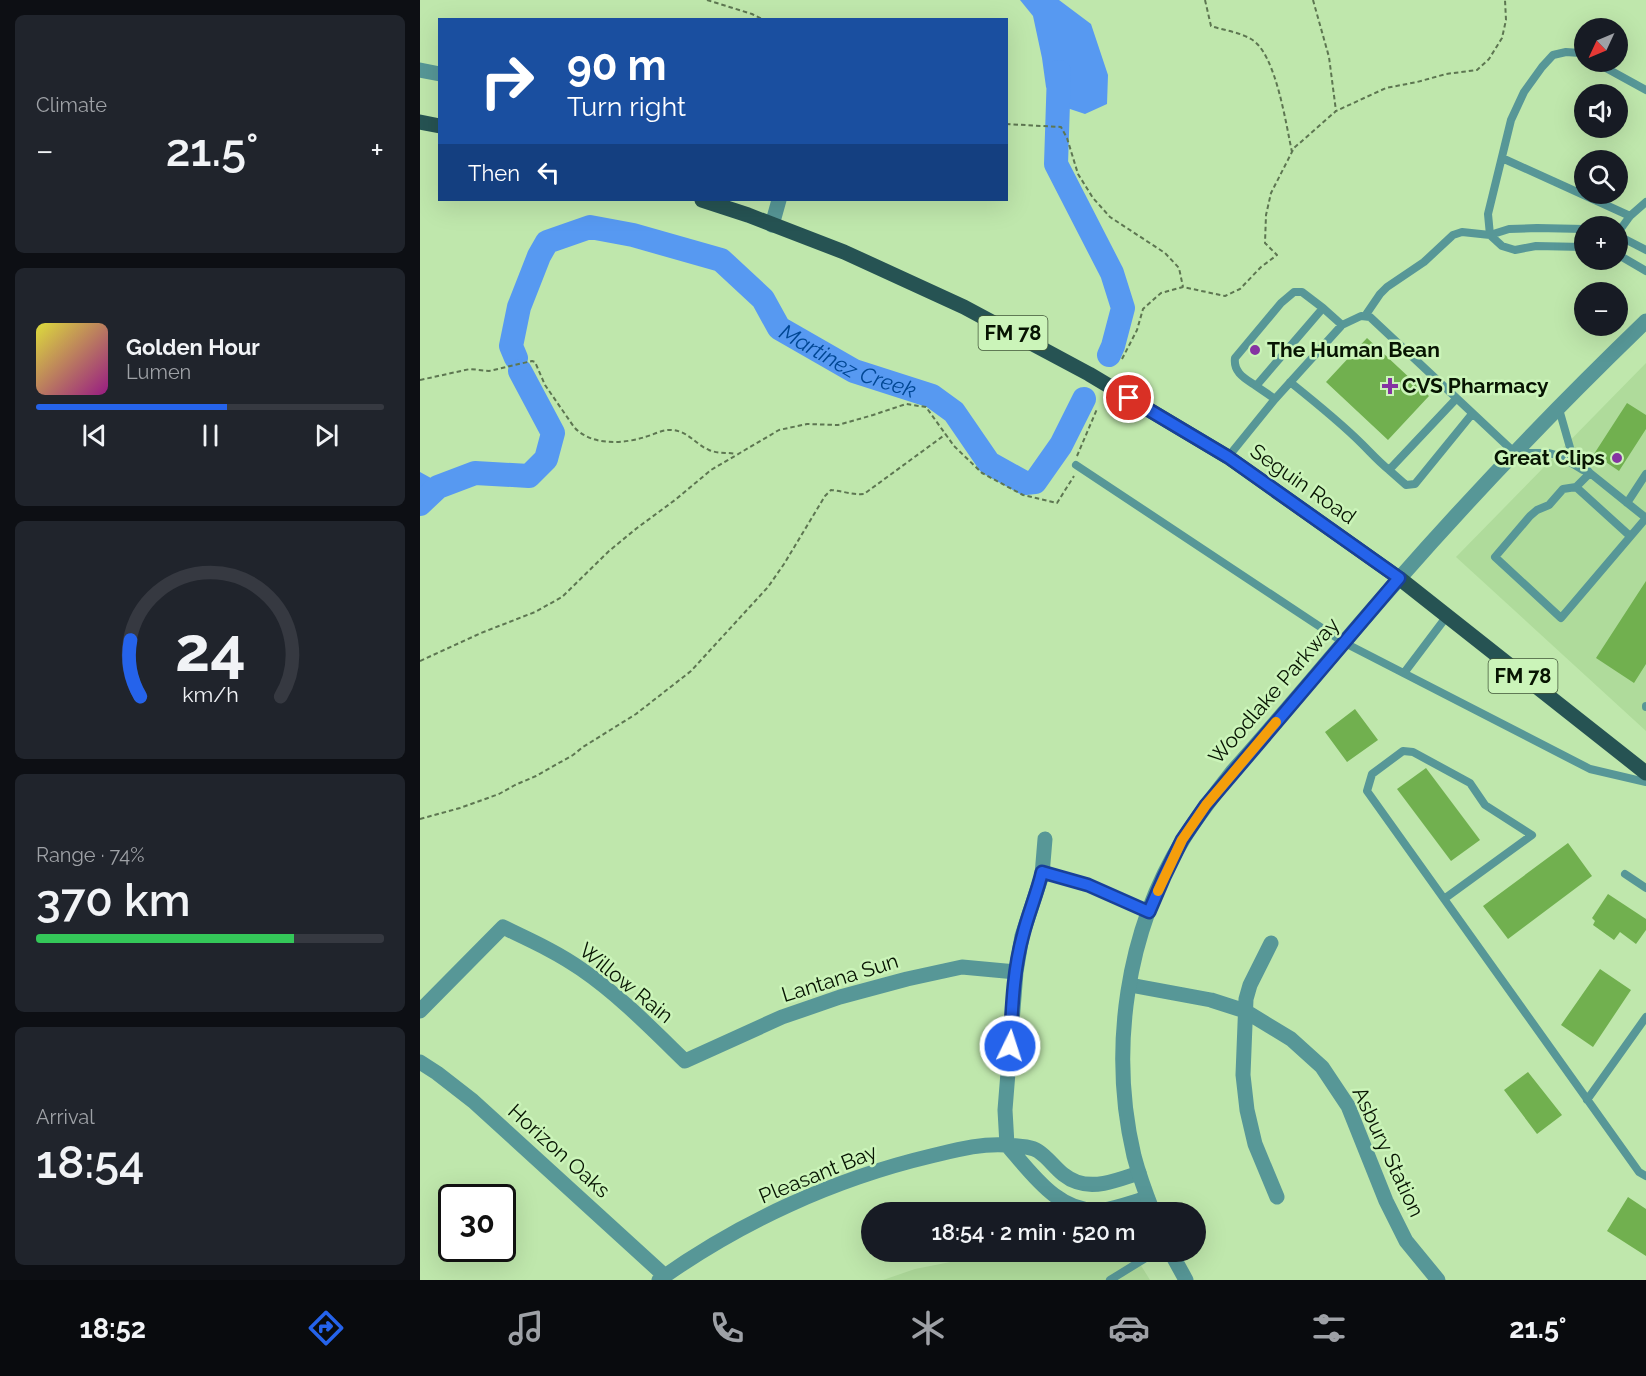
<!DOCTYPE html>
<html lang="en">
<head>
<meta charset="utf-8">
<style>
  :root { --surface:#171b24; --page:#20242c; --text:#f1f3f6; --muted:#9ea1a6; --line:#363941; --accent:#2563eb }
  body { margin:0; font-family:Raleway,sans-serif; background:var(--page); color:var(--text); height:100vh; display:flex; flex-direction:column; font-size:22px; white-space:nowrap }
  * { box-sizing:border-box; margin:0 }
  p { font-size:20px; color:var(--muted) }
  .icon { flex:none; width:33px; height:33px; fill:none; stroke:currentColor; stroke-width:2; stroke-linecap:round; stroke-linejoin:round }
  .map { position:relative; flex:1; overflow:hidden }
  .side { display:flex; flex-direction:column; gap:15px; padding:15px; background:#0d0f14; width:420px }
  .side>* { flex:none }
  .hud { position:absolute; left:18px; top:18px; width:570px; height:183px; border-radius:0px; box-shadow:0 6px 24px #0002; background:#1a4fa0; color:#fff; overflow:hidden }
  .needle { width:39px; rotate:226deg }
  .controls { position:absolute; left:1154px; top:18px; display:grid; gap:12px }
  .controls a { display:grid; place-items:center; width:54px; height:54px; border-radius:50%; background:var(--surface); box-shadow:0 6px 24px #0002; font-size:30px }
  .speed { position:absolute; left:18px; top:1184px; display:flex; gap:12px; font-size:30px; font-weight:700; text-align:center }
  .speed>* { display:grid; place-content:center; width:78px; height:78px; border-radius:50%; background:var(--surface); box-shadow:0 6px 24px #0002; line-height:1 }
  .speed .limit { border:3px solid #111; border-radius:9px; background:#fff; color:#111 }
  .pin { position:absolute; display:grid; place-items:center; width:51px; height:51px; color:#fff; margin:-26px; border:3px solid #fff; border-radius:50%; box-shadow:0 2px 6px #0007 }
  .me { position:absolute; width:66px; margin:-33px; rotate:4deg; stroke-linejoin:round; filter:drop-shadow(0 0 4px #0008) }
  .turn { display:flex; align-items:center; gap:21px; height:126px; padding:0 30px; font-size:27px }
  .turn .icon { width:78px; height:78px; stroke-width:2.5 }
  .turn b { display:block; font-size:42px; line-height:51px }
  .then { display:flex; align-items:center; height:57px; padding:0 30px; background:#0003; gap:12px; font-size:22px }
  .big { font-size:45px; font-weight:600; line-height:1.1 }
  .side .card { flex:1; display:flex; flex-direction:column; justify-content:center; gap:9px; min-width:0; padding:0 21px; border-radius:9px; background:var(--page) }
  .side .dial { align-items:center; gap:0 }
  .dial svg { height:156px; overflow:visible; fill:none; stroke:var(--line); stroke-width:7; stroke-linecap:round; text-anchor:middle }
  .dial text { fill:var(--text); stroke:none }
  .song { display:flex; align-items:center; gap:18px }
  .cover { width:72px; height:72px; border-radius:9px; background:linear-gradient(135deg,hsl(60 70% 55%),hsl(310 70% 35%)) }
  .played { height:6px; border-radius:3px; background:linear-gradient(90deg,var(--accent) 55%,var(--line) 55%) }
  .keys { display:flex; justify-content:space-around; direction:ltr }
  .heat { display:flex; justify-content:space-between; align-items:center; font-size:33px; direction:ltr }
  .charge { height:9px; border-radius:4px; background:linear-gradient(90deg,#34c759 74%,var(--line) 0) }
  .trip { position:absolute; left:441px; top:1202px; width:345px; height:60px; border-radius:30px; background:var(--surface); box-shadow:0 6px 24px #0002; font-weight:600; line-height:60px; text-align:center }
  .tabs { display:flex; height:96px; justify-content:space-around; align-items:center; background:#090b0e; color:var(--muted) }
  .tabs .icon { width:42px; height:42px }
  .tabs .active { color:var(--accent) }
  .tabs b { font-size:27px; color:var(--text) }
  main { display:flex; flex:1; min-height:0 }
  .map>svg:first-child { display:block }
  .built { fill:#afdb9b }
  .water { fill:#5799f1 }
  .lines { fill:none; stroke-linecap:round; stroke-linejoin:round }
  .river { stroke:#5799f1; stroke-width:24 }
  .building { fill:#71b04f }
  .path { stroke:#5d7651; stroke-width:2; stroke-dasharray:4.5 3; stroke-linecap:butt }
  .service { stroke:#579797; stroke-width:8 }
  .minor { stroke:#579797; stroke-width:15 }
  .tertiary { stroke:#579797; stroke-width:15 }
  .primary { stroke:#265353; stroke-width:15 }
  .route-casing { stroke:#184099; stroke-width:15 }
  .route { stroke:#2563eb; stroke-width:10 }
  .slow { stroke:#f59e0b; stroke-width:10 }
  .poi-dot { fill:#8533a2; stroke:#cbf4b9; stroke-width:2 }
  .labels { text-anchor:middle; stroke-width:5; stroke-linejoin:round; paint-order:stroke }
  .shield { fill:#cbf4b9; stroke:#425739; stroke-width:1.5 }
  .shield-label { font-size:20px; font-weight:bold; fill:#071402 }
  .poi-label { font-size:21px; font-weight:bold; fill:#071402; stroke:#cbf4b9; text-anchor:start }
  .street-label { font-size:21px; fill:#071402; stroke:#cbf4b9 }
  .water-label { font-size:22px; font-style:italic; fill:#004794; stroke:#cbf4b9 }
</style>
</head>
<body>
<main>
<section class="side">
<div class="card"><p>Climate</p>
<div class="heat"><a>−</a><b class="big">21.5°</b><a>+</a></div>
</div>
<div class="card">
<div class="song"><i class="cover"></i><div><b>Golden Hour</b><p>Lumen</p></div></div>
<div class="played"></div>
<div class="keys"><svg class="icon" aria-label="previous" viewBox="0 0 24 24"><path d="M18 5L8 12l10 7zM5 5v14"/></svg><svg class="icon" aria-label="pause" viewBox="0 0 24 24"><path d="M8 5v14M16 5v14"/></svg><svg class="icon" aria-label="next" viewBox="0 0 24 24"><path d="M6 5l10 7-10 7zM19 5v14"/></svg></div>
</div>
<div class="card dial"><svg viewBox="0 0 100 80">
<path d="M14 69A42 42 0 1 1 86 69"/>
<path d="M14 69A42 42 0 0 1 9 40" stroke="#2563eb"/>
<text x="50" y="56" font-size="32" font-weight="700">24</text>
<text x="50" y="72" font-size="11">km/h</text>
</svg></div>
<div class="card"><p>Range · 74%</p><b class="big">370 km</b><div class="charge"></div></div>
<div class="card"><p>Arrival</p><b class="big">18:54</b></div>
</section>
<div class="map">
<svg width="1226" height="1280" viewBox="0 0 1226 1280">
  <rect width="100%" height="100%" fill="#bfe7ac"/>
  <!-- built -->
  <path class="built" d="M1226 363V731L1036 557Z
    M586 1251H712L730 1280H463L495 1269Z"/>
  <!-- water -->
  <path class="water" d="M600 0H639L671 24 688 75 687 104 665 114 638 105 626 87 622 58 613 16Z
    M0 472 20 483 0 515Z"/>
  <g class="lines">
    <!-- river -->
    <g class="river">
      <path d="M639 72 636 164 692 273 703 308 693 346 689 355"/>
      <path id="s1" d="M96 358 91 346 99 307 119 256 127 242 170 227 213 235 301 260 343 299 359 328 434 371 512 396 534 412 569 463 605 483 615 482 641 445 664 399"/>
      <path d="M0 504 18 487 55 473 109 476 126 459 133 433 100 371"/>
    </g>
  </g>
  <!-- building -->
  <path class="building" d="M947 338 1009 396 968 440 906 382Z
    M1207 403 1226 415V429L1199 471 1174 454Z
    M1226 581V664L1214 683 1176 658Z
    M935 709 958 740 927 762 905 732Z
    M1006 768 1060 840 1031 861 977 789Z
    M1148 843 1172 876 1088 939 1063 906Z
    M1188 894 1226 919V930L1216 944 1200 932 1194 940 1173 925 1175 921 1172 918Z
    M1180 969 1211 990 1173 1047 1141 1025Z
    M1108 1072 1142 1115 1117 1134 1084 1090Z
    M1208 1197 1226 1209V1256L1187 1231Z"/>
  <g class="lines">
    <!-- path -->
    <path class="path" d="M287 0 332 14 344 20
      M785 0 791 26C803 30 819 32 831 39 856 53 866 125 872 152
      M893 0 909 57 916 111
      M586 124 641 127 647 138 658 174 673 198 690 217 745 253 759 268 763 287
      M702 359 717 330 723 309 741 293 763 287 805 296 820 289 841 267 857 255 845 243 846 215 851 193 874 148 916 111 966 88 997 82 1026 74 1057 70 1069 59 1082 38 1086 20 1085 0
      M0 380 50 369 69 371 112 361 115 362 125 385 154 427C171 446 203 444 225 437 233 435 243 429 252 430 268 431 275 444 289 450 298 454 307 452 316 454
      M657 456 677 409
      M0 661 61 633 115 612 142 597 189 551 217 528 255 500 291 470 359 430 387 424 418 425 453 415 486 404 506 407 534 446 562 473 603 495 637 503 654 476
      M0 819 40 808 79 794 95 785 116 776 153 755 163 747 216 714 271 671 348 587 364 564 405 496 411 490C422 491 433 495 444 494L526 434"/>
    <!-- service -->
    <path class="service" d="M1175 62 1226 90
      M1082 158 1210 216
      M1164 229 1117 228 1089 229 1070 235 1082 246 1095 250 1116 246 1164 247
      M1197 234 1210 216 1226 202
      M1197 235 1226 250
      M1197 254 1226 271
      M945 316 960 294 967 287 1004 262 1033 235 1042 232 1070 235 1068 214 1091 120 1104 92 1122 67 1133 55 1146 52 1160 53 1164 55
      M870 382C895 402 920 422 942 444 951 453 959 462 969 470L1036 399
      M836 386C826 379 813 373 815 358L861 303 874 292H882L903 308
      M855 399 836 386 903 308 922 325
      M1139 409 1151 451 1170 473 1226 518 1141 618 1075 557 1110 516 1117 510 1129 505 1143 489 1156 487 1170 473
      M808 457 855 399 922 325 941 316 950 317 1095 453H1129L1140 456 1163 470
      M656 465 923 642 1170 769 1226 782
      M969 470 986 485 995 484 1052 414
      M1156 487 1210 536
      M1207 503 1226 474
      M984 673 1027 616
      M1226 706V707
      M622 872 668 885 729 912
      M1205 874 1226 888
      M1024 899 1112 835 1065 805 1050 783 993 752 983 751 952 774 947 791 1219 1172 1226 1176
      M1167 1100 1226 1017
      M690 1280 737 1251"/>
    <!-- minor -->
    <path class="minor" d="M0 70 20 74
      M352 225 359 200
      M851 943 830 985 826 999 823 1075 827 1110 835 1144 857 1197
      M710 985 791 1000 825 1011 871 1039 902 1067 928 1106 966 1201 986 1241 1018 1280
      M0 1011 83 927C110 940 137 952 161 969 199 995 232 1029 265 1061L362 1017 420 997 487 979 542 967 596 972
      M0 1062 17 1073 53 1101 245 1276
      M587 1145 585 1110 596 972 602 936 622 875 625 839
      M587 1145C612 1174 640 1215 683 1210 697 1208 713 1202 727 1198
      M239 1280C320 1222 414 1179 511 1156 536 1150 561 1143 587 1145 597 1146 610 1146 618 1151 632 1160 639 1176 657 1182 677 1189 700 1179 719 1173"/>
    <!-- tertiary -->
    <path class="tertiary" d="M733 1212C726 1194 719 1175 714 1156 689 1050 706 931 764 838 778 815 795 794 812 772 868 709 922 643 978 580 1057 490 1140 404 1226 321
      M750 1251 766 1280"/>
    <!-- primary -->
    <path class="primary" d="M0 122 20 126
      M282 200 328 215 424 252 544 307 669 374 808 457 979 578 1226 773"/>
  </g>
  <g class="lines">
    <defs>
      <path id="route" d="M590 1046C592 1009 593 971 603 935 608 914 617 894 622 872L668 885 729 912 744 877 762 840 786 805 979 578 808 457 709 398"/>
    </defs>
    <!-- route casing -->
    <use href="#route" class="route-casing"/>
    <!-- route -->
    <use href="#route" class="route"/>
    <!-- slow -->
    <path class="slow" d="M738 891 762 840 786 805 856 722"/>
  </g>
  <!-- markers -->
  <g class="poi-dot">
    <circle cx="835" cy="350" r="6"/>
    <path d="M967 377h6v6h6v6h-6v6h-6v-6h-6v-6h6z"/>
    <circle cx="1197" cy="458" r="6"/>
  </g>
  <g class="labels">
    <!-- shield labels -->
    <g class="shield">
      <rect x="558.5" y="316" width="69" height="34" rx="4.5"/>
      <rect x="1068.5" y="659" width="69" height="34" rx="4.5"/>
    </g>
    <g class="shield-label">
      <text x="593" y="340">FM 78</text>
      <text x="1103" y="683">FM 78</text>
    </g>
    <!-- poi labels -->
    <g class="poi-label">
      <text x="847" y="357">The Human Bean</text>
      <text x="982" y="393">CVS Pharmacy</text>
      <text x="1185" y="465" text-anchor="end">Great Clips</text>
    </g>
    <!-- street labels -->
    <g class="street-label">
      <text transform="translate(883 484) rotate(35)" y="7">Seguin Road</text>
      <text transform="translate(854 691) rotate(-49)" y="7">Woodlake Parkway</text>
      <text transform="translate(420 978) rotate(-17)" y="7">Lantana Sun</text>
      <text transform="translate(206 983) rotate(39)" y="7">Willow Rain</text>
      <text transform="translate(139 1151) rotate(42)" y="7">Horizon Oaks</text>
      <text transform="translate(968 1152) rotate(65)" y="7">Asbury Station</text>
      <text transform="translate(398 1174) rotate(-22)" y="7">Pleasant Bay</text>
    </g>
    <!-- water labels -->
    <g class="water-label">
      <text dy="8" stroke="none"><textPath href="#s1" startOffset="472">Martinez Creek</textPath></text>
    </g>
  </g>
</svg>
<div class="controls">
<a><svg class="needle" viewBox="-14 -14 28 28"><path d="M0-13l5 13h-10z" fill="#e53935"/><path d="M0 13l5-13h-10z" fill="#9ea1a6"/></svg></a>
<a><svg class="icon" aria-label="sound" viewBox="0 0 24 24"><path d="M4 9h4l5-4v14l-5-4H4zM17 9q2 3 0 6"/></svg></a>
<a><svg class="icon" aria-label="search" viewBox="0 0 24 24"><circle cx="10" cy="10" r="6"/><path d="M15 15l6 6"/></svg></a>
<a>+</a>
<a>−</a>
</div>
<div class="speed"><div class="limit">30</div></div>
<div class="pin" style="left:709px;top:398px;background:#d93025"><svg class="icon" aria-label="arrive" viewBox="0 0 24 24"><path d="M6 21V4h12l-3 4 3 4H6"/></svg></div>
<svg class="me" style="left:590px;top:1046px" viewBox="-20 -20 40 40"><circle r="17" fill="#2563eb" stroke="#fff" stroke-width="3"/><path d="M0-11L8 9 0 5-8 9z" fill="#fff"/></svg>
<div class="trip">18:54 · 2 min · 520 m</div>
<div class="hud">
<div class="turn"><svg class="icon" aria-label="right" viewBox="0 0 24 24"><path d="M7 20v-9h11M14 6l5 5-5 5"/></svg><div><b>90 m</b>Turn right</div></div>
<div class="then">Then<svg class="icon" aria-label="left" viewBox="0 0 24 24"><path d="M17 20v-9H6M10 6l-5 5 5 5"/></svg></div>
</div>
</div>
</main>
<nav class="tabs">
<b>18:52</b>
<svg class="icon active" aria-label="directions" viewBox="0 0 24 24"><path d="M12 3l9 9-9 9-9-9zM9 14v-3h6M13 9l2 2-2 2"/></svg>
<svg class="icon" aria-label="music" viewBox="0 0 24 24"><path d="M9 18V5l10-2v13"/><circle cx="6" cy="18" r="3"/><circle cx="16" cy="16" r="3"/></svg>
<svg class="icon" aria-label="phone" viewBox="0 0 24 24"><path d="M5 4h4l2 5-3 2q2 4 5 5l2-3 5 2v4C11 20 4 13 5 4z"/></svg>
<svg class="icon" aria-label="climate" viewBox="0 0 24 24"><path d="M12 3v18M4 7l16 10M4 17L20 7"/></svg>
<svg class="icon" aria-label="car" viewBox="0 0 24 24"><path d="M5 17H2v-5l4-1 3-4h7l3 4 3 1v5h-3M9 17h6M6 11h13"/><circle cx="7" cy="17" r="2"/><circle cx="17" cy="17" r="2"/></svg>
<svg class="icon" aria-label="filters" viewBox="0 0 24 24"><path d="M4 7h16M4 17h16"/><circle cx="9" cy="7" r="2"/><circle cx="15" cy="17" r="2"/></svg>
<b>21.5°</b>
</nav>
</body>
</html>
